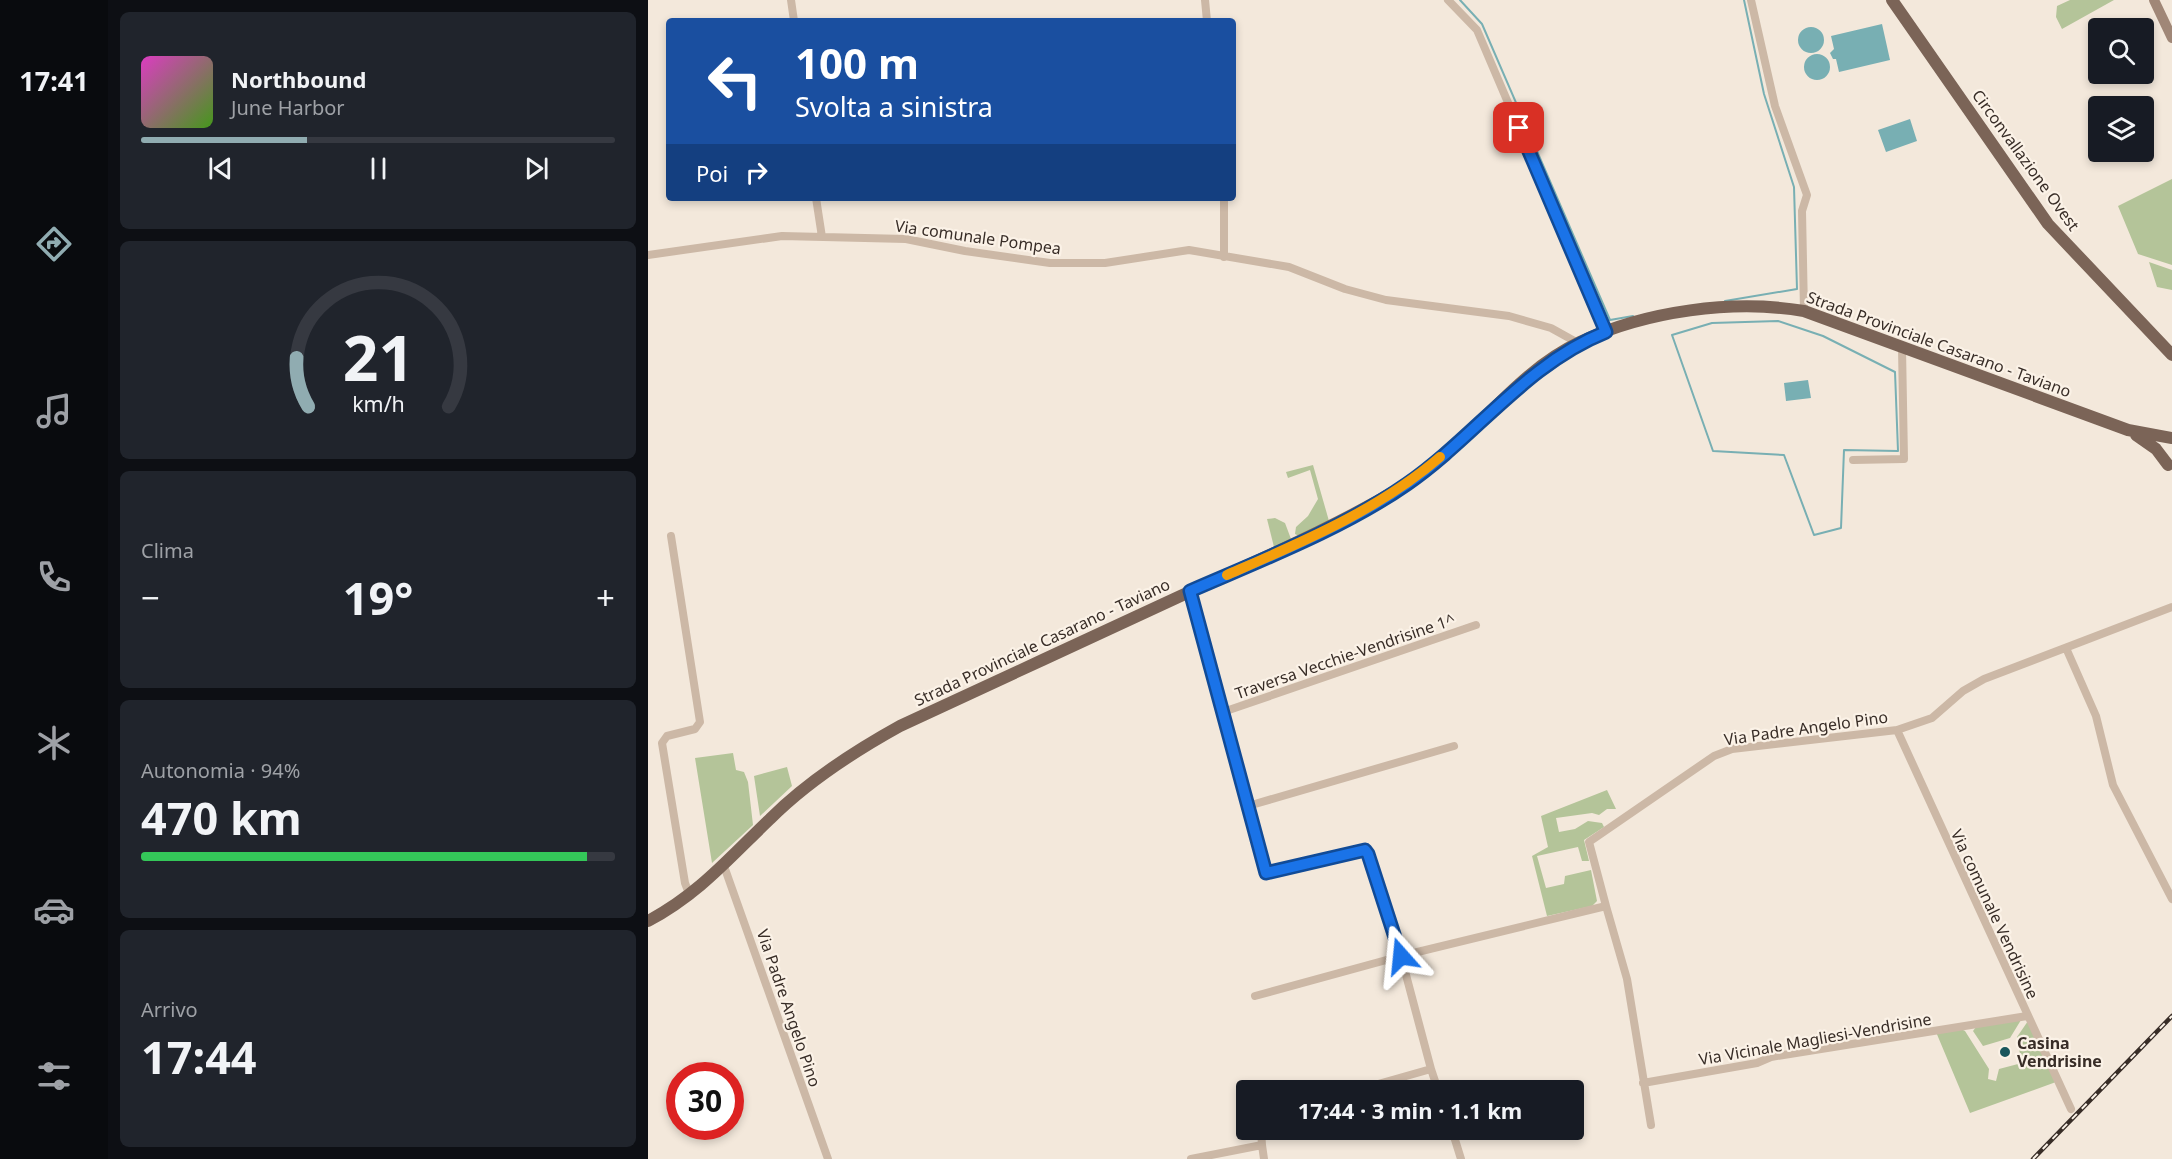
<!DOCTYPE html>
<html lang="it">
<head>
<meta charset="utf-8">
<style>
  :root { --surface:#171b24; --page:#20242c; --text:#f1f3f6; --muted:#9ea1a6; --line:#363941; --accent:#90acb1 }
  body { margin:0; font-family:"Noto Sans",sans-serif; background:var(--page); color:var(--text); height:100vh; display:flex; flex-direction:column; font-size:22px; white-space:nowrap }
  * { box-sizing:border-box; margin:0 }
  p { font-size:20px; color:var(--muted) }
  .icon { flex:none; width:33px; height:33px; fill:none; stroke:currentColor; stroke-width:2; stroke-linecap:round; stroke-linejoin:round }
  .map { position:relative; flex:1; overflow:hidden }
  .side { display:flex; flex-direction:column; gap:12px; padding:12px; background:#0d0f14; width:540px }
  .side>* { flex:none }
  .hud { position:absolute; left:18px; top:18px; width:570px; height:183px; border-radius:6px; box-shadow:0 3px 9px #0003; background:#1a4fa0; color:#fff; overflow:hidden }
  .tools { position:absolute; left:1440px; top:18px; display:grid; gap:12px }
  .tools a { display:grid; place-items:center; width:66px; height:66px; border-radius:6px; background:var(--surface); box-shadow:0 3px 9px #0003; font-size:30px }
  .speed { position:absolute; left:18px; top:1062px; display:flex; gap:12px; font-size:30px; font-weight:700; text-align:center }
  .speed>* { display:grid; place-content:center; width:78px; height:78px; border-radius:50%; background:var(--surface); box-shadow:0 3px 9px #0003; line-height:1 }
  .speed .limit { border:9px solid #d22; background:#fff; color:#111 }
  .pin { position:absolute; display:grid; place-items:center; width:51px; height:51px; color:#fff; margin:-26px; border-radius:12px; box-shadow:0 3px 9px #0006 }
  .me { position:absolute; width:66px; margin:-33px; rotate:342deg; stroke-linejoin:round; filter:drop-shadow(0 0 4px #0008) }
  .turn { display:flex; align-items:center; gap:21px; height:126px; padding:0 30px; font-size:27px }
  .turn .icon { width:78px; height:78px; stroke-width:2.5 }
  .turn b { display:block; font-size:42px; line-height:51px }
  .then { display:flex; align-items:center; height:57px; padding:0 30px; background:#0003; gap:12px; font-size:22px }
  .big { font-size:45px; font-weight:700; line-height:1.1 }
  .side .widget { flex:1; display:flex; flex-direction:column; justify-content:center; gap:9px; min-width:0; padding:0 21px; border-radius:9px; background:var(--page) }
  .side .dial { align-items:center; gap:0 }
  .dial svg { height:156px; overflow:visible; fill:none; stroke:var(--line); stroke-width:7; stroke-linecap:round; text-anchor:middle }
  .dial text { fill:var(--text); stroke:none }
  .song { display:flex; align-items:center; gap:18px }
  .cover { width:72px; height:72px; border-radius:9px; background:linear-gradient(135deg,hsl(310 70% 55%),hsl(100 70% 35%)) }
  .played { height:6px; border-radius:3px; background:linear-gradient(90deg,var(--accent) 35%,var(--line) 35%) }
  .keys { display:flex; justify-content:space-around; direction:ltr }
  .heat { display:flex; justify-content:space-between; align-items:center; font-size:33px; direction:ltr }
  .charge { height:9px; border-radius:4px; background:linear-gradient(90deg,#34c759 94%,var(--line) 0) }
  .trip { position:absolute; left:588px; top:1080px; width:348px; height:60px; border-radius:6px; background:var(--surface); box-shadow:0 3px 9px #0003; font-weight:700; line-height:60px; text-align:center }
  main { display:flex; flex:1; min-height:0 }
  .tabs { display:flex; flex-direction:column; width:108px; justify-content:space-around; align-items:center; background:#090b0e; color:var(--muted) }
  .tabs .icon { width:42px; height:42px }
  .tabs .selected { color:var(--accent) }
  .tabs b { font-size:27px; color:var(--text) }
  .map>svg:first-child { display:block }
  .green { fill:#b4c499 }
  .water { fill:#78afb3 }
  .lines { fill:none; stroke-linecap:round; stroke-linejoin:round }
  .stream { stroke:#78afb3; stroke-width:2 }
  .street { stroke:#ccb8a6; stroke-width:8 }
  .secondary { stroke:#a08777; stroke-width:10 }
  .primary { stroke:#7b6457; stroke-width:12 }
  .rail-casing { stroke:#382d27; stroke-width:4.5 }
  .rail { stroke:#fbf2e7; stroke-width:2; stroke-dasharray:7; stroke-linecap:butt }
  .route-casing { stroke:#114b97; stroke-width:15 }
  .route { stroke:#1a73e8; stroke-width:10 }
  .slow { stroke:#f59e0b; stroke-width:10 }
  .poi-dot { fill:#1a565c; stroke:#fbf2e7; stroke-width:2 }
  .labels { text-anchor:middle; stroke-width:4.5; stroke-linejoin:round; paint-order:stroke }
  .street-label { font-size:16px; fill:#382d27; stroke:#fbf2e7 }
  .poi-label { font-size:16px; font-weight:bold; fill:#382d27; stroke:#fbf2e7; text-anchor:start }
</style>
</head>
<body>
<main>
<nav class="tabs">
<b>17:41</b>
<svg class="icon selected" aria-label="directions" viewBox="0 0 24 24"><path d="M12 3l9 9-9 9-9-9zM9 14v-3h6M13 9l2 2-2 2"/></svg>
<svg class="icon" aria-label="music" viewBox="0 0 24 24"><path d="M9 18V5l10-2v13"/><circle cx="6" cy="18" r="3"/><circle cx="16" cy="16" r="3"/></svg>
<svg class="icon" aria-label="phone" viewBox="0 0 24 24"><path d="M5 4h4l2 5-3 2q2 4 5 5l2-3 5 2v4C11 20 4 13 5 4z"/></svg>
<svg class="icon" aria-label="climate" viewBox="0 0 24 24"><path d="M12 3v18M4 7l16 10M4 17L20 7"/></svg>
<svg class="icon" aria-label="car" viewBox="0 0 24 24"><path d="M5 17H2v-5l4-1 3-4h7l3 4 3 1v5h-3M9 17h6M6 11h13"/><circle cx="7" cy="17" r="2"/><circle cx="17" cy="17" r="2"/></svg>
<svg class="icon" aria-label="filters" viewBox="0 0 24 24"><path d="M4 7h16M4 17h16"/><circle cx="9" cy="7" r="2"/><circle cx="15" cy="17" r="2"/></svg>
</nav>
<section class="side">
<div class="widget">
<div class="song"><i class="cover"></i><div><b>Northbound</b><p>June Harbor</p></div></div>
<div class="played"></div>
<div class="keys"><svg class="icon" aria-label="previous" viewBox="0 0 24 24"><path d="M18 5L8 12l10 7zM5 5v14"/></svg><svg class="icon" aria-label="pause" viewBox="0 0 24 24"><path d="M8 5v14M16 5v14"/></svg><svg class="icon" aria-label="next" viewBox="0 0 24 24"><path d="M6 5l10 7-10 7zM19 5v14"/></svg></div>
</div>
<div class="widget dial"><svg viewBox="0 0 100 80">
<path d="M14 69A42 42 0 1 1 86 69"/>
<path d="M14 69A42 42 0 0 1 8 44" stroke="#90acb1"/>
<text x="50" y="56" font-size="32" font-weight="700">21</text>
<text x="50" y="72" font-size="11">km/h</text>
</svg></div>
<div class="widget"><p>Clima</p>
<div class="heat"><a>−</a><b class="big">19°</b><a>+</a></div>
</div>
<div class="widget"><p>Autonomia · 94%</p><b class="big">470 km</b><div class="charge"></div></div>
<div class="widget"><p>Arrivo</p><b class="big">17:44</b></div>
</section>
<div class="map">
<svg width="1524" height="1159" viewBox="0 0 1524 1159">
  <rect width="100%" height="100%" fill="#f3e8db"/>
  <!-- green -->
  <path class="green" d="M1422 0H1466L1414 29 1408 17 1409 6Z
    M1524 179V265L1490 254 1470 206Z
    M1501 262 1524 270V290L1509 287Z
    M665 465 681 521 651 536 647 534 648 527 660 516 670 499 662 470 640 478 638 472Z
    M627 518 637 523 643 539 626 547 619 519Z
    M85 753 88 770 96 772 100 782 105 825 64 863 47 758Z
    M139 767 144 786 112 816 106 776Z
    M959 790 968 809H959L951 815 944 813 908 818 911 832 927 829 940 821 954 823 956 827 936 840 941 861H934L930 847 889 856 898 888 916 884 917 876 943 870 949 901 944 906 899 916 884 856 900 847 893 816Z
    M1373 1020 1362 1038 1335 1046 1325 1031 1328 1027Z
    M1380 1021 1408 1082 1322 1113 1288 1032 1313 1029 1317 1031 1341 1069 1340 1079 1348 1081 1351 1069 1370 1064 1373 1060 1369 1037Z"/>
  <!-- water -->
  <path class="water" d="M1234 24 1242 60 1191 72 1188 59H1185L1182 53 1186 49 1183 36Z
    M1150 40a13 13 0 1 1 26 0a13 13 0 1 1-26 0Z
    M1156 67a13 13 0 1 1 26 0a13 13 0 1 1-26 0Z
    M1262 119 1269 141 1238 152 1230 130Z
    M1160 380 1163 398 1138 401 1136 383Z"/>
  <g class="lines">
    <!-- stream -->
    <path class="stream" d="M812 0 834 24 962 320 985 316
      M1077 301 1149 289 1146 187 1116 94 1096 0
      M1130 321 1175 336 1247 372 1250 451 1196 450 1193 528 1166 535 1136 455 1065 451 1024 335 1064 323Z"/>
    <!-- street -->
    <path class="street" d="M143 0 146 21
      M557 0 559 21
      M800 0 829 30 958 332
      M1103 0 1127 106 1159 195 1154 211 1156 311
      M168 198 174 237
      M0 255 134 236 258 239 317 251 402 263H457L541 250 641 267 697 289 738 300 861 316 903 328 930 343
      M576 257V198
      M1205 460 1256 459 1254 348
      M23 536 52 722 47 729 19 736 14 743 37 883 42 896
      M542 591 618 873 717 850 720 854 753 956 607 996
      M1418 648 1448 716 1465 785 1524 899
      M575 712 828 625
      M1249 730 1423 1109
      M600 806 806 746
      M76 866 180 1159
      M958 906 979 979 1003 1125
      M783 1069 790 1090
      M995 1083 1109 1063 1123 1057 1379 1016
      M709 1090 783 1069 753 956 958 906 941 842 1066 756 1084 749 1249 730 1284 718 1315 691 1336 679 1524 607
      M804 1130 813 1159
      M614 1145 616 1159
      M543 1159 614 1145 613 1130"/>
    <!-- secondary -->
    <path class="secondary" d="M1506 0 1524 38"/>
    <!-- primary -->
    <path class="primary" d="M1244 0 1400 224 1524 355
      M1488 435 1508 449 1520 465
      M0 921C51 894 81 858 122 819 160 781 205 752 252 726 348 682 443 637 539 593 612 559 685 528 754 487 820 448 862 375 932 342 998 311 1085 299 1156 311L1480 430 1524 438"/>
    <defs>
      <path id="rail" d="M1385 1159 1524 1016"/>
    </defs>
    <!-- rail casing -->
    <use href="#rail" class="rail-casing"/>
    <!-- rail -->
    <use href="#rail" class="rail"/>
  </g>
  <g class="lines">
    <defs>
      <path id="route" d="M753 956 720 854 717 850 618 873 542 591C613 560 696 528 759 484 828 436 878 364 958 332L871 128"/>
    </defs>
    <!-- route casing -->
    <use href="#route" class="route-casing"/>
    <!-- route -->
    <use href="#route" class="route"/>
    <!-- slow -->
    <path class="slow" d="M579 575C652 543 731 510 792 457"/>
  </g>
  <!-- markers -->
  <circle class="poi-dot" cx="1357" cy="1052" r="6"/>
  <g class="labels">
    <!-- street labels -->
    <g class="street-label">
      <text transform="translate(1378 160) rotate(54)" y="6">Circonvallazione Ovest</text>
      <text transform="translate(330 237) rotate(8)" y="6">Via comunale Pompea</text>
      <text transform="translate(1291 344) rotate(20)" y="6">Strada Provinciale Casarano - Taviano</text>
      <text transform="translate(394 642) rotate(-25)" y="6">Strada Provinciale Casarano - Taviano</text>
      <text transform="translate(697 656) rotate(-19)" y="6">Traversa Vecchie-Vendrisine 1^</text>
      <text transform="translate(1158 728) rotate(-8)" y="6">Via Padre Angelo Pino</text>
      <text transform="translate(1347 914) rotate(65)" y="6">Via comunale Vendrisine</text>
      <text transform="translate(141 1008) rotate(71)" y="6">Via Padre Angelo Pino</text>
      <text transform="translate(1167 1039) rotate(-10)" y="6">Via Vicinale Magliesi-Vendrisine</text>
    </g>
    <!-- poi labels -->
    <g class="poi-label">
      <text x="1369" y="1049">Casina<tspan x="1369" dy="18">Vendrisine</tspan></text>
    </g>
  </g>
</svg>
<div class="tools">
<a><svg class="icon" aria-label="search" viewBox="0 0 24 24"><circle cx="10" cy="10" r="6"/><path d="M15 15l6 6"/></svg></a>
<a><svg class="icon" aria-label="layers" viewBox="0 0 24 24"><path d="M12 4l9 5-9 5-9-5zM3 14l9 5 9-5"/></svg></a>
</div>
<div class="speed"><div class="limit">30</div></div>
<div class="pin" style="left:871px;top:128px;background:#d93025"><svg class="icon" aria-label="arrive" viewBox="0 0 24 24"><path d="M6 21V4h12l-3 4 3 4H6"/></svg></div>
<svg class="me" style="left:753px;top:956px" viewBox="-20 -20 40 40"><path d="M0-17L14 15 0 8-14 15z" fill="#1a73e8" stroke="#fff" stroke-width="4"/></svg>
<div class="trip">17:44 · 3 min · 1.1 km</div>
<div class="hud">
<div class="turn"><svg class="icon" aria-label="left" viewBox="0 0 24 24"><path d="M17 20v-9H6M10 6l-5 5 5 5"/></svg><div><b>100 m</b>Svolta a sinistra</div></div>
<div class="then">Poi<svg class="icon" aria-label="right" viewBox="0 0 24 24"><path d="M7 20v-9h11M14 6l5 5-5 5"/></svg></div>
</div>
</div>
</main>
</body>
</html>
